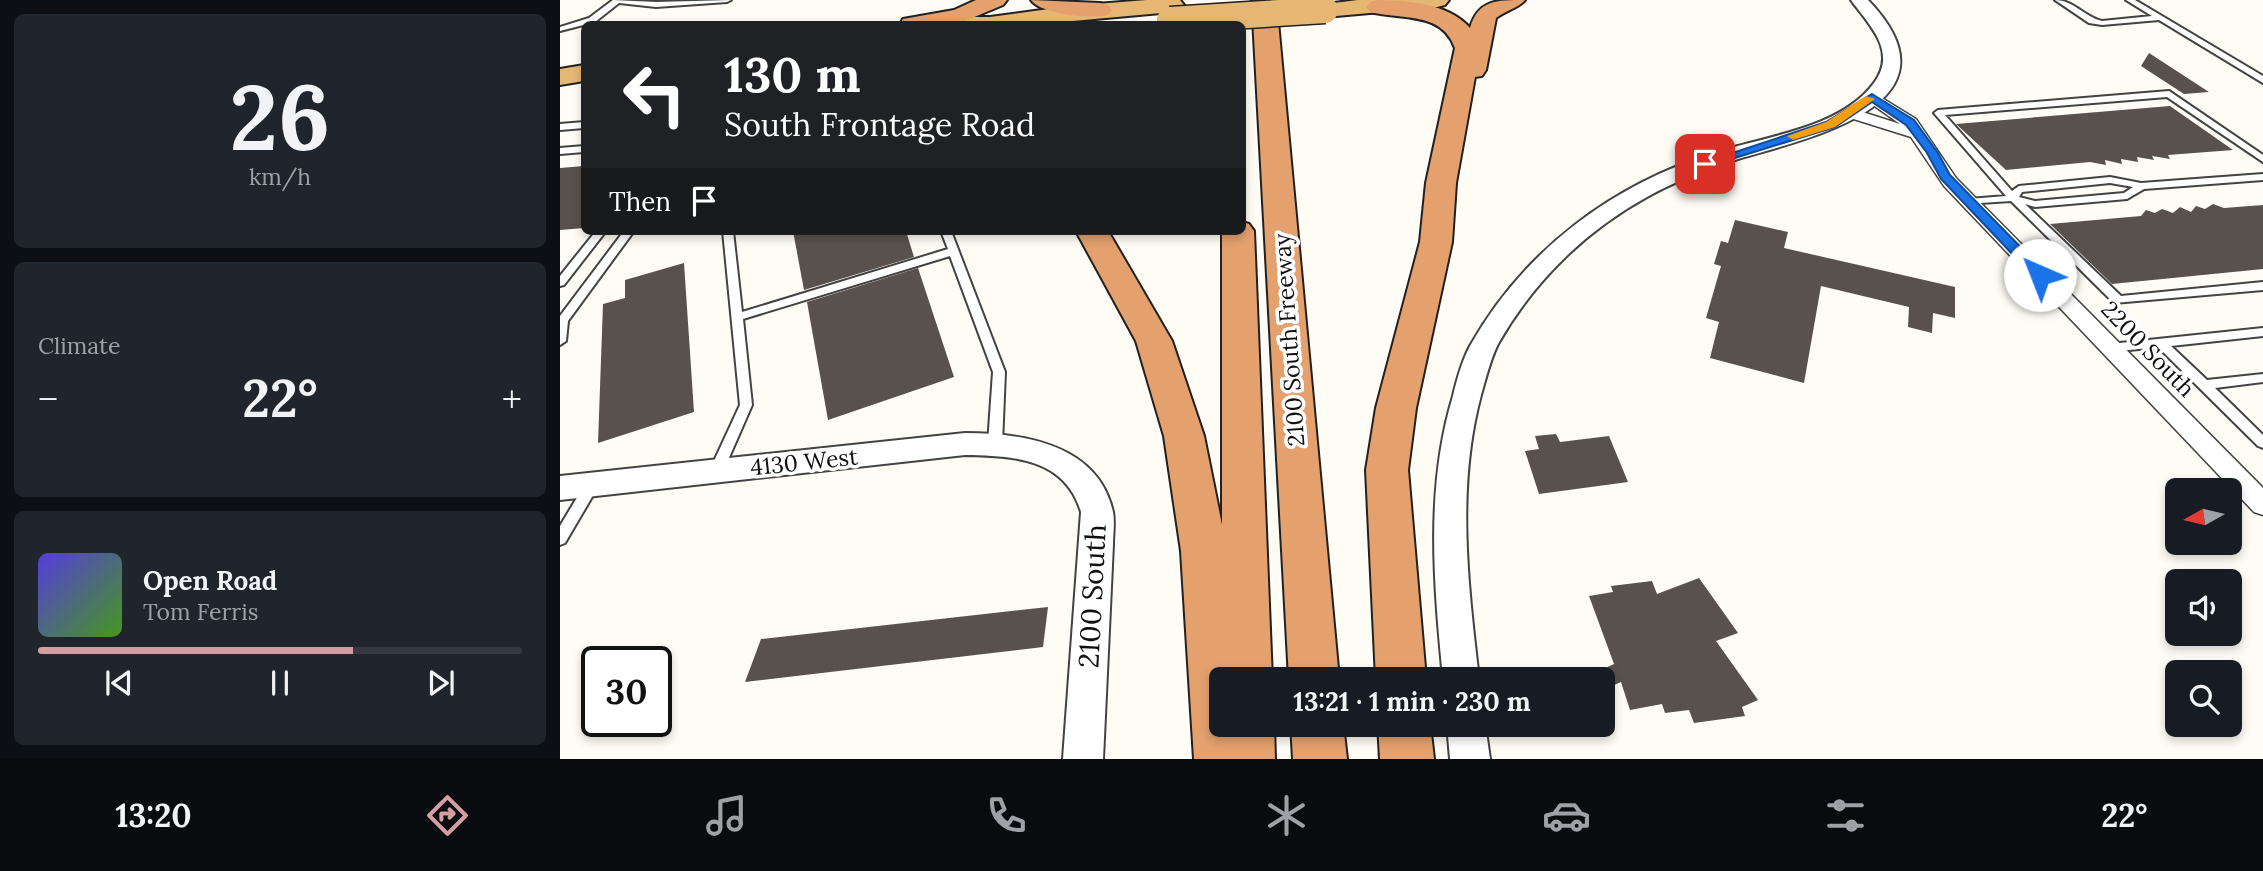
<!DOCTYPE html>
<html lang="en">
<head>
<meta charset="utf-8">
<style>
  :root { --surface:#171b24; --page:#20242c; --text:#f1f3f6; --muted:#9ea1a6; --line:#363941; --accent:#d59ea4 }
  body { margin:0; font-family:Lora,serif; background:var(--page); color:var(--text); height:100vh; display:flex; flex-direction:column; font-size:26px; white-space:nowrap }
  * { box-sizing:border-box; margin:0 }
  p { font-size:23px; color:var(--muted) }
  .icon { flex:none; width:38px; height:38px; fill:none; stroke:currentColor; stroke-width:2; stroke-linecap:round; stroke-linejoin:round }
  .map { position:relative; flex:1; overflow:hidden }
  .details { display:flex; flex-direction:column; gap:14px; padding:14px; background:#0d0f14; width:560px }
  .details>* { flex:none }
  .hud { position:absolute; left:21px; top:21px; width:665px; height:214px; border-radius:10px; box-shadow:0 4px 10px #0003; background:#202124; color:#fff; overflow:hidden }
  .needle { width:46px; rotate:262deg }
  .controls { position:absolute; left:1605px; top:478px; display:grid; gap:14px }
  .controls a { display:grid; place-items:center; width:77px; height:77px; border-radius:10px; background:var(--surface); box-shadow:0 4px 10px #0003; font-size:35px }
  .speed { position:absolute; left:21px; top:646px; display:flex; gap:14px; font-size:35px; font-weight:700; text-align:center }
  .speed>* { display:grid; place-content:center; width:91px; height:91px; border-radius:50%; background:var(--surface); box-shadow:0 4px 10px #0003; line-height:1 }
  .speed .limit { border:4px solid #111; border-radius:10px; background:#fff; color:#111 }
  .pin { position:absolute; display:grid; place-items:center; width:60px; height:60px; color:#fff; margin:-30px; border-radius:14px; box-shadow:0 4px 10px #0006 }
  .me { position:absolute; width:77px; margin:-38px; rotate:316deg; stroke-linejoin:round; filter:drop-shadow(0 0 5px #0008) }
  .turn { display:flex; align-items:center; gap:24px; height:147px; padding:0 28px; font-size:32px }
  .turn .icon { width:91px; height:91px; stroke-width:2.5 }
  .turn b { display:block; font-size:49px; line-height:60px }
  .then { display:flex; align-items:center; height:66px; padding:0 28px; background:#0003; gap:14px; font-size:26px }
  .big { font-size:52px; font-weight:700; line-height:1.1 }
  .details .tile { flex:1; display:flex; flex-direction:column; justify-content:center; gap:10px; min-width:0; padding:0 24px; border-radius:10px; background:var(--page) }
  .details .dial { align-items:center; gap:0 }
  .dial b { font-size:91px; line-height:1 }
  .song { display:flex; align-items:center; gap:21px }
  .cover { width:84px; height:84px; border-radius:10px; background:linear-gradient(135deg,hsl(250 70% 55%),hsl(100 70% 35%)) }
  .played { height:7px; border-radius:4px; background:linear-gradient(90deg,var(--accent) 65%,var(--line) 65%) }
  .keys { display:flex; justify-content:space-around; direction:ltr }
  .heat { display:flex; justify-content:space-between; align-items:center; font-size:38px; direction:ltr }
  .trip { position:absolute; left:649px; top:667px; width:406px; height:70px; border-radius:10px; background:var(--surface); box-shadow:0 4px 10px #0003; font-weight:700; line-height:70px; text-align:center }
  .tab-bar { display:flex; height:112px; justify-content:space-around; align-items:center; background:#090b0e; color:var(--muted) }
  .tab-bar .icon { width:49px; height:49px }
  .tab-bar .current { color:var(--accent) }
  .tab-bar b { font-size:32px; color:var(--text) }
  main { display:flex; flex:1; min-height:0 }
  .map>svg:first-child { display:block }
  .building { fill:#58514e }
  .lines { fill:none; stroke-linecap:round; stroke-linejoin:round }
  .service-casing { stroke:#434343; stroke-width:4 }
  .minor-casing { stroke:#434343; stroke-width:3 }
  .tertiary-casing { stroke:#434343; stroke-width:4 }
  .trunk-casing { stroke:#212121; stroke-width:4 }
  .motorway-casing { stroke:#212121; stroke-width:4 }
  .service { fill:#fff; fill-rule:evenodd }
  .minor { fill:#fff; fill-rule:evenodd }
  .tertiary { fill:#fff; fill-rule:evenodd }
  .trunk { fill:#e6b673; fill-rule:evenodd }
  .motorway { fill:#e4a06d; fill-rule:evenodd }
  .trunk-bridge-casing { stroke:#212121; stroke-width:29; stroke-linecap:butt }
  .trunk-bridge { stroke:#e6b673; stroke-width:26 }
  .route { fill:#1a73e8; stroke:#114b97; stroke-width:2 }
  .slow { fill:#f59e0b }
  .labels { text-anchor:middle; stroke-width:7; stroke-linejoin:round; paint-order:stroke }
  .street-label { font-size:23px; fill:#101010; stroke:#fff }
  .near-street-label { font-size:28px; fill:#101010; stroke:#fff }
</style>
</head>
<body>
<main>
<section class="details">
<div class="tile dial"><b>26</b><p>km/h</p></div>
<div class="tile"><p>Climate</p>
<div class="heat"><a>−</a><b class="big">22°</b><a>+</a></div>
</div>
<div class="tile">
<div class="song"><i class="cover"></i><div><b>Open Road</b><p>Tom Ferris</p></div></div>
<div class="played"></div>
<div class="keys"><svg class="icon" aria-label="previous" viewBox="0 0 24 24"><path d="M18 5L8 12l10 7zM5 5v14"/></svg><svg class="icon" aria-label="pause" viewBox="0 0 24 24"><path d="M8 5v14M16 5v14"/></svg><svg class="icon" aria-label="next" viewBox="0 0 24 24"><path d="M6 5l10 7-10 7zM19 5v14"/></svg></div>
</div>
</section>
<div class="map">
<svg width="1703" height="759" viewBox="0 0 1703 759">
  <rect width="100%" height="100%" fill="#fefcf5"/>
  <!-- building -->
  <path class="building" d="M1589 53 1649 92 1624 94 1581 66Z
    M1610 106 1673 150 1608 155 1610 159 1592 156 1594 160 1577 157 1578 162 1561 159 1562 164 1545 160 1546 165 1530 162 1446 170 1396 124Z
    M24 166V228L0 230V168Z
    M1653 204 1664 208 1703 205V269L1552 284 1490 224 1581 216 1586 210 1595 213 1602 209 1613 213 1620 207 1631 212 1636 206 1645 209Z
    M1175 220 1228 232 1224 248 1395 287V318L1373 313 1372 333 1348 327 1349 307 1261 286 1244 383 1150 358 1159 322 1146 318 1161 266 1154 264 1161 241 1168 243Z
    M233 231H346L354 257 244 290Z
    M124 263 134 412 38 443 43 304 65 298V280Z
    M358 268 394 377 268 420 247 302Z
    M996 434 1000 442 1049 436 1068 482 979 494 965 451 979 449 975 436Z
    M1139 578 1178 633 1156 641 1198 700 1182 707 1185 716 1134 723 1129 710 1105 713 1102 704 1070 710 1061 682 1043 690V669L1054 664 1029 596 1053 592 1051 586 1092 581 1097 594Z
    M488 607 483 647 185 682 201 639Z"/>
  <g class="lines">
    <defs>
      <path id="service" d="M53 0 96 2 171 0 167 2 96 7 59 3 35 22 0 31V27L29 18Z
        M1495 0C1513 0 1525 17 1542 21L1592 16 1566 0H1575L1703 76V83L1599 20 1542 25 1529 23Z
        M1609 91 1703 155V162L1607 97 1385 115 1452 191 1459 186 1550 177 1581 183 1703 174V180L1584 189 1567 199 1475 207 1465 204 1561 296 1703 282V290L1554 303 1451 201 1405 204 1404 202 1409 199 1446 196 1374 113 1378 110ZM1550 183 1573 187 1564 193 1475 201 1459 197 1462 192Z
        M24 122V128L0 130V124Z
        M24 146V152L0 154V148Z
        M36 231H46L4 285 0 286V276Z
        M64 231H74L8 321 6 341 0 345V316Z
        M163 231H173L182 312 388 249 381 231H391L445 372 442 444 440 447H430L428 444 433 372 390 256 183 319 192 405 161 476H151L149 472 180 405Z
        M1703 328V336L1611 346 1647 380 1703 374V382L1655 388 1703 435V448L1698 446 1598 347 1550 352 1544 348 1550 344Z
        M32 480 37 481 39 485 5 543 0 545V526L27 481Z"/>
      <path id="minor" d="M1312 92 1356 119 1396 178 1703 488V515L1694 512 1384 186 1351 137 1284 116 1282 113 1284 110 1290 108 1340 124 1306 100 1304 97 1306 94Z"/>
      <path id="tertiary" d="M1291 0H1308C1409 105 1248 138 1175 160 1145 170 1115 181 1087 197 1025 231 973 282 938 344 930 360 926 378 921 395 896 488 908 584 919 679H883C874 584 865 488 893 396 897 379 902 361 910 346 964 250 1053 184 1157 152 1207 136 1281 128 1314 83 1338 51 1309 25 1291 0Z
        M405 433C463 433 538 444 553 512 555 522 553 534 553 544L543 759H503L521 512C505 458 454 456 405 455L0 500V476Z
        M887 724H925L930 759H890Z"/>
      <path id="trunk" d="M587 0H620L624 5 620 10 612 12 480 24H353L356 19 365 17H430L511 6Z
        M798 0H889L885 5 877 7 765 17 757 15 753 10 757 5Z
        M24 65V81L0 85V69Z"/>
      <path id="motorway" d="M416 0H447L443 5 400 23 340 24 343 19 394 10Z
        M471 0 540 3 548 5 552 10 548 15C532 19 482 15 471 0Z
        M692 0H716L779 679H729Z
        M818 0C849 1 888 3 910 28 918 0 936 0 965 0 960 7 945 11 936 18L926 70 922 76 915 77 896 183 892 242 856 408 848 470 866 679H816L806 470 816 408 860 242 866 183 895 48C882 11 841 20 810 12L806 7 810 2Z
        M682 222 689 224 694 231 712 679H662V724H714L715 759H634L621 551 604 436 576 341 516 231H548L612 341 644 436 662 525V231H682Z
        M731 724H783L787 759H733Z
        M818 724H870L874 759H820Z"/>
    </defs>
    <!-- service casing -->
    <use href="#service" class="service-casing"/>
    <!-- minor casing -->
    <use href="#minor" class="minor-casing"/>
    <!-- tertiary casing -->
    <use href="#tertiary" class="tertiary-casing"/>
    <!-- trunk casing -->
    <use href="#trunk" class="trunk-casing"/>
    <!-- motorway casing -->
    <use href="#motorway" class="motorway-casing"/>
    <!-- service -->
    <use href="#service" class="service"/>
    <!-- minor -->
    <use href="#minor" class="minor"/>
    <!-- tertiary -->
    <use href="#tertiary" class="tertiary"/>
    <!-- trunk -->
    <use href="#trunk" class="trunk"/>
    <!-- motorway -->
    <use href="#motorway" class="motorway"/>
    <defs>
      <path id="trunk-bridge" d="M610 20 765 10"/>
    </defs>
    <!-- trunk-bridge casing -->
    <use href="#trunk-bridge" class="trunk-bridge-casing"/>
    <!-- trunk-bridge -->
    <use href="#trunk-bridge" class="trunk-bridge"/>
  </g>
  <!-- route -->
  <path class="route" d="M1312 94 1354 120 1378 153 1390 175 1485 272V278H1475L1381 179 1367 153 1346 125 1312 102 1275 127 1149 166 1139 164 1266 122Z"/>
  <!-- slow -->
  <path class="slow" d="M1306 96 1315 99 1275 127 1233 140 1227 136 1266 122Z"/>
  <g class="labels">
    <!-- street labels -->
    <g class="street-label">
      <text transform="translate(729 340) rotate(-94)" y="8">2100 South Freeway</text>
      <text transform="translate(1588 349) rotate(46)" y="8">2200 South</text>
      <text transform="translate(244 462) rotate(-6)" y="8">4130 West</text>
    </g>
    <!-- near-street labels -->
    <g class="near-street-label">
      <text transform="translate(532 596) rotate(-87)" y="10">2100 South</text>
    </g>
  </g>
</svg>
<div class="controls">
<a><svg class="needle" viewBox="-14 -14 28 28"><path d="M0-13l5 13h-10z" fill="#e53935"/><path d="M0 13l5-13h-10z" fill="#9ea1a6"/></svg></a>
<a><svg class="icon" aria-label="sound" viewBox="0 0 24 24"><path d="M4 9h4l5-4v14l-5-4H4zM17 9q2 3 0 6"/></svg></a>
<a><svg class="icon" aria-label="search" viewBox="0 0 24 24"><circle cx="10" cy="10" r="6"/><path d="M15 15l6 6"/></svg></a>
</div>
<div class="speed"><div class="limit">30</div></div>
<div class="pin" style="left:1145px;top:164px;background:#d93025"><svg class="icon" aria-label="arrive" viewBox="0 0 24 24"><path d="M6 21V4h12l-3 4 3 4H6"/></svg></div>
<svg class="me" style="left:1480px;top:275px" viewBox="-20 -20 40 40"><circle r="19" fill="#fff"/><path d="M0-13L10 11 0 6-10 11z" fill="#1a73e8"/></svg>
<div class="trip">13:21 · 1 min · 230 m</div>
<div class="hud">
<div class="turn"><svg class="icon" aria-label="left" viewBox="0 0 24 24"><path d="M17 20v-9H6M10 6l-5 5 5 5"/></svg><div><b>130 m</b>South Frontage Road</div></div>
<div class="then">Then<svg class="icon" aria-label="arrive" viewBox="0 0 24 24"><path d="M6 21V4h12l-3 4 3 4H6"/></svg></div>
</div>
</div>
</main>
<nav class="tab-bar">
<b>13:20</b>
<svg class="icon current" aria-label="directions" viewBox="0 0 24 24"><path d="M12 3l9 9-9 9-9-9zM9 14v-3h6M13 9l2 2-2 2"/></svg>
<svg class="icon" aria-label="music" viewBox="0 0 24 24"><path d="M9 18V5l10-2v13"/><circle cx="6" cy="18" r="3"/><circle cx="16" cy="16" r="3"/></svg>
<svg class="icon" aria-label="phone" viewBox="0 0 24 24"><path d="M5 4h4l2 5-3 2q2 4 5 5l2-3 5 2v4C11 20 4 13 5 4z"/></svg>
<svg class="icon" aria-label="climate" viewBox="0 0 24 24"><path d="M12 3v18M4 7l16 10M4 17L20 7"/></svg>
<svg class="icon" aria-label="car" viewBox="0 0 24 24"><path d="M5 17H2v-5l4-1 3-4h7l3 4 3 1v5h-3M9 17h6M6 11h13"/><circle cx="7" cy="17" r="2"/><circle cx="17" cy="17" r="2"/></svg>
<svg class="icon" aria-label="filters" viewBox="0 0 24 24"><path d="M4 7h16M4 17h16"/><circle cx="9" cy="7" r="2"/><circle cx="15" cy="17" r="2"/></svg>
<b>22°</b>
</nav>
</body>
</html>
